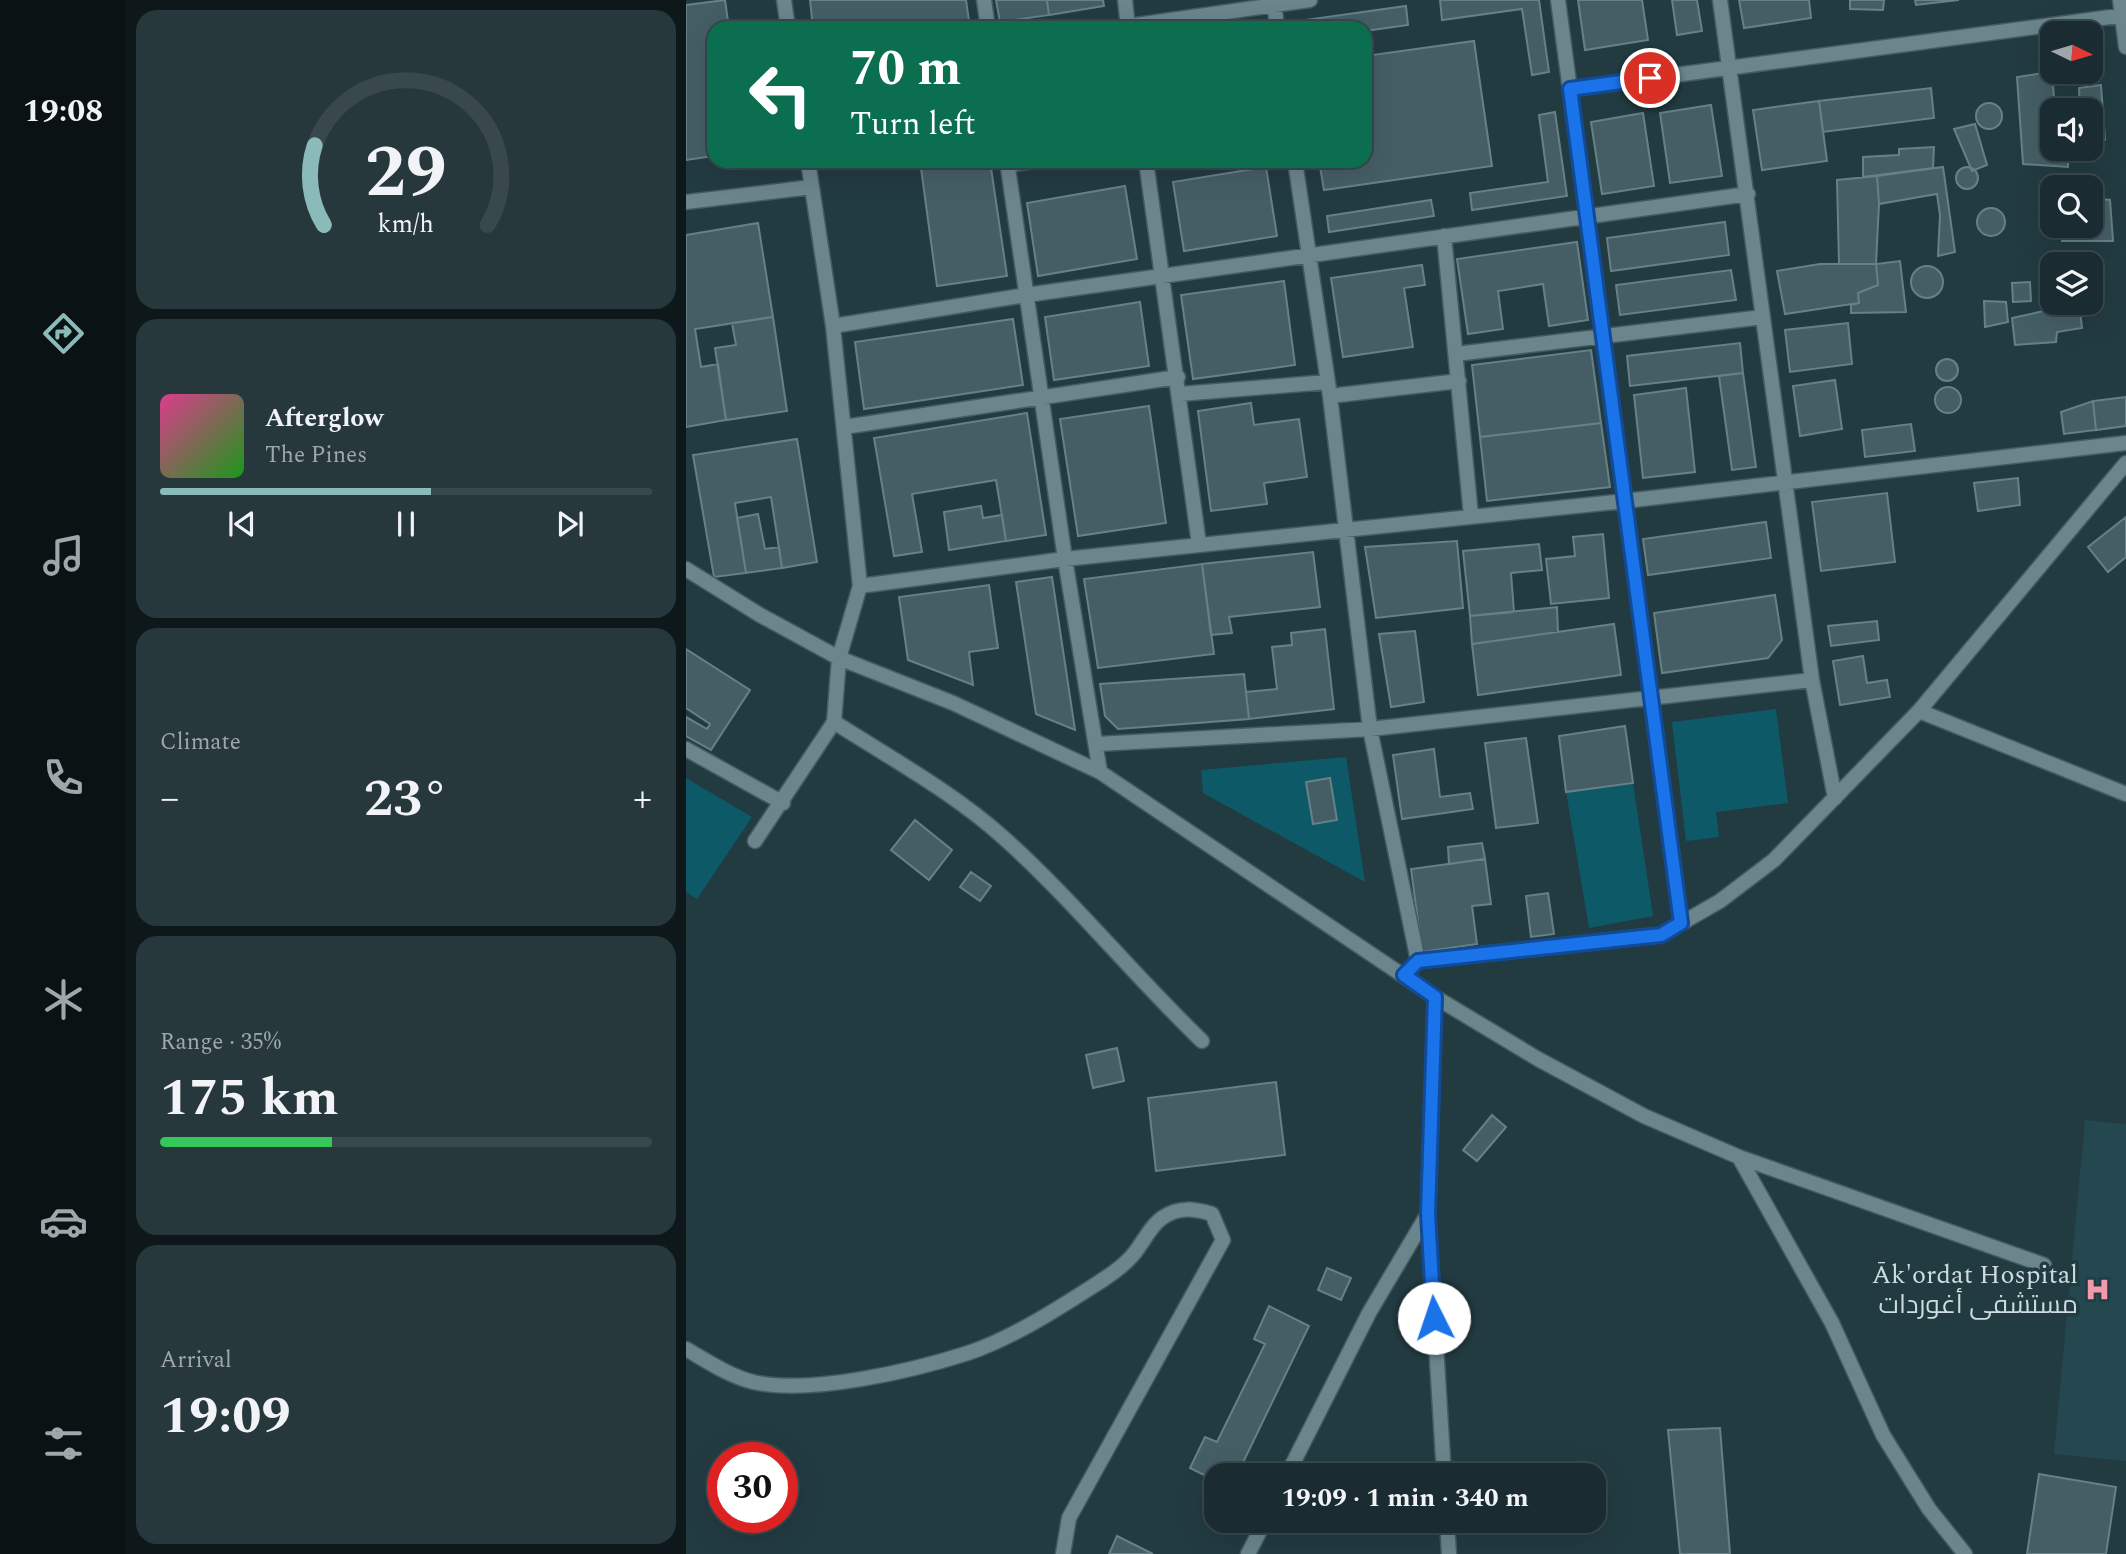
<!DOCTYPE html>
<html lang="en">
<head>
<meta charset="utf-8">
<style>
  :root { --surface:#1a2c31; --page:#27383d; --text:#f1f3f6; --muted:#9fa7ab; --line:#38484d; --accent:#8bbbb9 }
  body { margin:0; font-family:Spectral,Cairo,serif; background:var(--page); color:var(--text); height:100vh; display:flex; flex-direction:column; font-size:26px; white-space:nowrap }
  * { box-sizing:border-box; margin:0 }
  p { font-size:23px; color:var(--muted) }
  .icon { flex:none; width:38px; height:38px; fill:none; stroke:currentColor; stroke-width:2; stroke-linecap:round; stroke-linejoin:round }
  .map { position:relative; flex:1; overflow:hidden }
  .side { display:flex; flex-direction:column; gap:10px; padding:10px; background:#0e181b; width:560px }
  .side>* { flex:none }
  .top-card { position:absolute; left:21px; top:21px; width:665px; height:147px; border-radius:21px; box-shadow:0 7px 28px #0002,0 0 0 2px var(--line); background:#0b6e4f; color:#fff; overflow:hidden }
  .needle { width:46px; rotate:95deg }
  .tools { position:absolute; left:1354px; top:21px; display:grid; gap:14px }
  .tools a { display:grid; place-items:center; width:63px; height:63px; border-radius:14px; background:var(--surface); box-shadow:0 7px 28px #0002,0 0 0 2px var(--line); font-size:35px }
  .speed { position:absolute; left:21px; top:1442px; display:flex; gap:14px; font-size:35px; font-weight:700; text-align:center }
  .speed>* { display:grid; place-content:center; width:91px; height:91px; border-radius:50%; background:var(--surface); box-shadow:0 7px 28px #0002,0 0 0 2px var(--line); line-height:1 }
  .speed .limit { border:10px solid #d22; background:#fff; color:#111 }
  .pin { position:absolute; display:grid; place-items:center; width:60px; height:60px; color:#fff; margin:-30px; border:4px solid #fff; border-radius:50%; box-shadow:0 2px 7px #0007 }
  .me { position:absolute; width:77px; margin:-38px; rotate:356deg; stroke-linejoin:round; filter:drop-shadow(0 0 5px #0008) }
  .turn { display:flex; align-items:center; gap:24px; height:147px; padding:0 28px; font-size:32px }
  .turn .icon { width:91px; height:91px; stroke-width:2.5 }
  .turn b { display:block; font-size:49px; line-height:60px }
  .big { font-size:52px; font-weight:700; line-height:1.1 }
  .side .tile { flex:1; display:flex; flex-direction:column; justify-content:center; gap:10px; min-width:0; padding:0 24px; border-radius:21px; background:var(--page) }
  .side .dial { align-items:center; gap:0 }
  .dial svg { height:182px; overflow:visible; fill:none; stroke:var(--line); stroke-width:7; stroke-linecap:round; text-anchor:middle }
  .dial text { fill:var(--text); stroke:none }
  .song { display:flex; align-items:center; gap:21px }
  .cover { width:84px; height:84px; border-radius:10px; background:linear-gradient(135deg,hsl(330 70% 55%),hsl(120 70% 35%)) }
  .played { height:7px; border-radius:4px; background:linear-gradient(90deg,var(--accent) 55%,var(--line) 55%) }
  .keys { display:flex; justify-content:space-around; direction:ltr }
  .heat { display:flex; justify-content:space-between; align-items:center; font-size:38px; direction:ltr }
  .charge { height:10px; border-radius:5px; background:linear-gradient(90deg,#34c759 35%,var(--line) 0) }
  .trip { position:absolute; left:518px; top:1463px; width:402px; height:70px; border-radius:21px; background:var(--surface); box-shadow:0 7px 28px #0002,0 0 0 2px var(--line); font-weight:700; line-height:70px; text-align:center }
  main { display:flex; flex:1; min-height:0 }
  .dock { display:flex; flex-direction:column; width:126px; justify-content:space-around; align-items:center; background:#0a1214; color:var(--muted) }
  .dock .icon { width:49px; height:49px }
  .dock .active { color:var(--accent) }
  .dock b { font-size:32px; color:var(--text) }
  .map>svg:first-child { display:block }
  .built { fill:#254750 }
  .green { fill:#0e5968 }
  .building { fill:#455e65; stroke:#668088; stroke-width:2 }
  .lines { fill:none; stroke-linecap:round; stroke-linejoin:round }
  .service-casing { stroke:#445a5f; stroke-width:17 }
  .minor-casing { stroke:#445a5f; stroke-width:17 }
  .service { stroke:#6b858d; stroke-width:14 }
  .minor { stroke:#6b858d; stroke-width:14 }
  .route-casing { stroke:#114b97; stroke-width:18 }
  .route { stroke:#1a73e8; stroke-width:12 }
  .labels { text-anchor:middle; stroke-width:7; stroke-linejoin:round; paint-order:stroke }
  .poi-label { font-size:26px; fill:#cddce0; stroke:#223b41; text-anchor:end }
</style>
</head>
<body>
<main>
<nav class="dock">
<b>19:08</b>
<svg class="icon active" aria-label="directions" viewBox="0 0 24 24"><path d="M12 3l9 9-9 9-9-9zM9 14v-3h6M13 9l2 2-2 2"/></svg>
<svg class="icon" aria-label="music" viewBox="0 0 24 24"><path d="M9 18V5l10-2v13"/><circle cx="6" cy="18" r="3"/><circle cx="16" cy="16" r="3"/></svg>
<svg class="icon" aria-label="phone" viewBox="0 0 24 24"><path d="M5 4h4l2 5-3 2q2 4 5 5l2-3 5 2v4C11 20 4 13 5 4z"/></svg>
<svg class="icon" aria-label="climate" viewBox="0 0 24 24"><path d="M12 3v18M4 7l16 10M4 17L20 7"/></svg>
<svg class="icon" aria-label="car" viewBox="0 0 24 24"><path d="M5 17H2v-5l4-1 3-4h7l3 4 3 1v5h-3M9 17h6M6 11h13"/><circle cx="7" cy="17" r="2"/><circle cx="17" cy="17" r="2"/></svg>
<svg class="icon" aria-label="filters" viewBox="0 0 24 24"><path d="M4 7h16M4 17h16"/><circle cx="9" cy="7" r="2"/><circle cx="15" cy="17" r="2"/></svg>
</nav>
<section class="side">
<div class="tile dial"><svg viewBox="0 0 100 80">
<path d="M14 69A42 42 0 1 1 86 69"/>
<path d="M14 69A42 42 0 0 1 10 34" stroke="#8bbbb9"/>
<text x="50" y="56" font-size="32" font-weight="700">29</text>
<text x="50" y="72" font-size="11">km/h</text>
</svg></div>
<div class="tile">
<div class="song"><i class="cover"></i><div><b>Afterglow</b><p>The Pines</p></div></div>
<div class="played"></div>
<div class="keys"><svg class="icon" aria-label="previous" viewBox="0 0 24 24"><path d="M18 5L8 12l10 7zM5 5v14"/></svg><svg class="icon" aria-label="pause" viewBox="0 0 24 24"><path d="M8 5v14M16 5v14"/></svg><svg class="icon" aria-label="next" viewBox="0 0 24 24"><path d="M6 5l10 7-10 7zM19 5v14"/></svg></div>
</div>
<div class="tile"><p>Climate</p>
<div class="heat"><a>−</a><b class="big">23°</b><a>+</a></div>
</div>
<div class="tile"><p>Range · 35%</p><b class="big">175 km</b><div class="charge"></div></div>
<div class="tile"><p>Arrival</p><b class="big">19:09</b></div>
</section>
<div class="map">
<svg width="1440" height="1554" viewBox="0 0 1440 1554">
  <rect width="100%" height="100%" fill="#223b41"/>
  <!-- built -->
  <path class="built" d="M1399 1120 1440 1124V1461L1368 1454Z"/>
  <!-- green -->
  <path class="green" d="M1090 709 1102 803 1030 812 1033 837 1000 841 986 722Z
    M660 757 679 882 517 793 515 770Z
    M0 778 66 817 11 899 0 892Z
    M947 783 967 916 903 928 880 792Z"/>
  <!-- building -->
  <path class="building" d="M39 0 43 28H28V156L0 160V5Z
    M124 0H280L284 28H127Z
    M310 0H361L363 15 314 22Z
    M361 0H417L418 6 363 15Z
    M754 0H853L863 72 846 75 836 9 756 20Z
    M892 0H956L962 40 899 50Z
    M986 0H1011L1016 31 991 35Z
    M1053 0H1123L1125 18 1058 28Z
    M1164 0H1198L1197 10 1164 9Z
    M1229 0H1273L1230 5Z
    M720 6 722 25 679 31V28H613L612 21Z
    M788 41 806 166 638 190 633 161H679V56Z
    M1366 72 1369 110 1367 149H1382V167L1337 164 1331 77Z
    M1415 85 1419 140 1405 142V110H1394L1393 88Z
    M1245 88 1248 118 1137 132 1133 101Z
    M1133 101 1141 161 1076 170 1067 110Z
    M1290 116a13 13 0 1 1 26 0a13 13 0 1 1-26 0Z
    M1025 105 1036 176 984 183 974 113Z
    M869 112 881 196 786 210 784 193 862 182 853 115Z
    M957 113 968 186 916 194 905 122Z
    M1289 124 1301 165 1286 171 1268 129Z
    M1248 147 1247 168 1177 177V157L1213 155V149Z
    M234 161H304L321 276 251 286Z
    M580 167 591 236 498 251 487 182Z
    M1257 167 1269 252 1252 256 1254 215 1251 194 1193 204 1191 176Z
    M1270 178a11 11 0 1 1 22 0a11 11 0 1 1-22 0Z
    M1191 176 1193 204 1190 264H1153L1151 180Z
    M439 186 451 259 352 276 341 203Z
    M1405 198 1424 200 1427 241H1376L1380 226H1405Z
    M745 200 748 216 643 232 641 216Z
    M1291 222a14 14 0 1 1 28 0a14 14 0 1 1-28 0Z
    M1039 222 1043 255 925 271 921 238Z
    M72 223 87 317 9 329 15 367 32 364 40 420 0 427V235Z
    M891 242 902 320 863 326 857 284 812 291 817 329 782 334 771 259Z
    M1214 261 1220 312 1165 313V305L1173 303 1172 293 1192 285 1190 264Z
    M1134 264H1190L1192 285 1172 293 1173 303 1099 314 1091 271Z
    M736 265 739 285 718 288 727 347 657 357 645 278Z
    M1225 282a16 16 0 1 1 32 0a16 16 0 1 1-32 0Z
    M1045 270 1050 300 934 315 930 285Z
    M598 281 609 365 507 379 495 295Z
    M1344 282 1345 301 1327 302 1326 283Z
    M1298 301 1320 302 1322 322 1299 327Z
    M454 302 463 366 368 380 359 317Z
    M1366 302 1393 303 1396 328 1371 332 1370 342 1329 345 1326 318 1367 309Z
    M87 317 101 411 40 420 29 348 50 345 46 323Z
    M327 319 337 385 178 409 169 342Z
    M1162 323 1166 364 1104 372 1099 330Z
    M1054 343 1057 373 944 386 941 356Z
    M905 350 915 423 794 437 786 365Z
    M1250 370a11 11 0 1 1 22 0a11 11 0 1 1-22 0Z
    M1057 373 1070 467 1046 470 1033 376Z
    M1149 380 1156 429 1114 436 1107 386Z
    M1249 400a13 13 0 1 1 26 0a13 13 0 1 1-26 0Z
    M1000 388 1009 472 957 478 948 395Z
    M1440 397V426L1410 430 1407 401Z
    M1407 401 1410 430 1378 434 1375 412Z
    M565 403 568 425 613 419 621 477 578 483 581 504 525 511 512 411Z
    M463 406 480 523 392 536 374 419Z
    M341 413 360 535 320 541 310 480 226 494 236 552 208 556 188 438Z
    M915 423 924 487 801 501 794 437Z
    M1225 424 1229 451 1179 457 1176 430Z
    M111 439 131 562 96 568 85 497 49 503 60 573 28 577 7 455Z
    M1332 478 1334 505 1292 511 1288 483Z
    M1201 493 1209 562 1135 571 1126 502Z
    M295 506 297 518 316 515 320 541 263 550 258 512Z
    M72 514 79 549 93 547 96 568 60 573 51 518Z
    M1440 517V557L1422 572 1402 547Z
    M1080 522 1085 558 962 575 957 539Z
    M917 534 923 598 865 604 860 559 889 556 887 537Z
    M771 541 777 608 690 618 679 547Z
    M853 544 856 570 825 573 828 612 784 616 777 551Z
    M627 552 634 607 543 617 546 633 525 635 516 564Z
    M516 564 528 654 412 668 398 579Z
    M366 577 389 730 350 714 330 582Z
    M303 585 312 648 283 652 287 685 222 660 213 597Z
    M1089 595 1096 640 1082 658 976 673 968 613Z
    M871 607 872 632 786 644 784 616Z
    M1191 621 1193 640 1145 646 1142 626Z
    M928 624 935 675 792 695 786 644Z
    M639 629 648 709 563 719 560 692 591 689 586 647 606 645 605 633Z
    M729 631 738 702 705 707 693 634Z
    M0 649 64 690 25 750 0 736V717L21 729 24 724 0 708Z
    M1177 656 1181 683 1201 680 1204 697 1154 705 1147 661Z
    M558 674 563 719 432 729 419 716 414 684Z
    M939 726 947 783 880 792 873 736Z
    M840 738 852 823 810 828 799 743Z
    M748 749 754 797 784 793 787 809 716 819 707 755Z
    M644 778 651 820 627 824 620 782Z
    M229 820 266 850 243 880 205 850Z
    M796 843 799 859 763 864 762 847Z
    M799 859 805 904 786 906 791 944 736 952 725 869Z
    M285 872 305 886 294 901 274 887Z
    M862 893 868 934 845 937 840 896Z
    M431 1048 438 1081 407 1088 400 1055Z
    M590 1082 599 1155 470 1171 462 1098Z
    M806 1115 820 1127 791 1161 777 1150Z
    M641 1268 665 1278 655 1300 632 1290Z
    M583 1306 623 1326 551 1475H530V1481L504 1468 519 1437 531 1442 579 1344 568 1339Z
    M1034 1428 1044 1554H994L982 1430Z
    M1353 1474 1430 1487 1420 1554H1341Z
    M431 1536 467 1554H423Z"/>
  <g class="lines">
    <defs>
      <path id="service" d="M1233 711 1440 794
        M148 722C206 759 268 793 319 839 389 902 448 976 516 1041"/>
      <path id="minor" d="M98 0 102 28
        M298 0 302 28
        M439 0 442 28
        M588 0 591 28
        M872 0 995 923
        M1034 0 1126 680 1149 798
        M1434 0 1440 47
        M429 28 624 0
        M884 89 1440 15
        M321 161 379 559 414 772
        M460 161 513 544
        M609 161 644 396 684 729 732 961
        M322 165 348 161
        M0 202 126 187
        M758 236 785 516
        M147 326 340 295 1062 194
        M770 354 1077 317
        M494 394 642 382
        M644 396 773 381
        M158 427 492 377
        M0 569 74 615 153 658 267 703 414 772 749 997 852 1059 958 1116 1053 1157 1358 1265
        M174 586 379 559 939 501 1440 443
        M411 744 684 729 1126 680
        M0 749 97 803
        M69 841 148 722 153 658 174 586 147 326 122 161
        M718 975 732 961 975 935 1034 901 1088 860 1233 711 1440 463
        M749 997 742 1214 758 1475
        M1053 1157 1146 1323 1197 1435 1243 1509 1279 1554
        M0 1349C21 1361 43 1376 67 1382 124 1395 226 1371 282 1353 329 1337 376 1306 418 1279 427 1273 439 1264 446 1256 456 1245 464 1226 476 1218 493 1206 509 1209 526 1214L537 1240 383 1518 377 1554
        M601 1475 683 1313 741 1215
        M761 1521 763 1554
        M562 1554 579 1521"/>
    </defs>
    <!-- service casing -->
    <use href="#service" class="service-casing"/>
    <!-- minor casing -->
    <use href="#minor" class="minor-casing"/>
    <!-- service -->
    <use href="#service" class="service"/>
    <!-- minor -->
    <use href="#minor" class="minor"/>
  </g>
  <g class="lines">
    <defs>
      <path id="route" d="M748 1318 742 1214 749 997 718 975 732 961 975 935 995 923 884 89 964 78"/>
    </defs>
    <!-- route casing -->
    <use href="#route" class="route-casing"/>
    <!-- route -->
    <use href="#route" class="route"/>
  </g>
  <!-- icons -->
  <defs>
    <symbol id="hospital-bare" viewBox="-9 -9 18 18"><path d="M-5-5h3v3.5h4V-5h3V5h-3V1.5h-4V5h-3Z" fill="#f29aac" stroke="#223b41" stroke-width="2.5" paint-order="stroke"/></symbol>
  </defs>
  <g fill-rule="evenodd">
    <use href="#hospital-bare" x="1394" y="1272" width="35" height="35"/>
  </g>
  <g class="labels">
    <!-- poi labels -->
    <g class="poi-label">
      <text x="1392" y="1283">Āk'ordat Hospital<tspan x="1392" dy="30">مستشفى أغوردات</tspan></text>
    </g>
  </g>
</svg>
<div class="tools">
<a><svg class="needle" viewBox="-14 -14 28 28"><path d="M0-13l5 13h-10z" fill="#e53935"/><path d="M0 13l5-13h-10z" fill="#9fa7ab"/></svg></a>
<a><svg class="icon" aria-label="sound" viewBox="0 0 24 24"><path d="M4 9h4l5-4v14l-5-4H4zM17 9q2 3 0 6"/></svg></a>
<a><svg class="icon" aria-label="search" viewBox="0 0 24 24"><circle cx="10" cy="10" r="6"/><path d="M15 15l6 6"/></svg></a>
<a><svg class="icon" aria-label="layers" viewBox="0 0 24 24"><path d="M12 4l9 5-9 5-9-5zM3 14l9 5 9-5"/></svg></a>
</div>
<div class="speed"><div class="limit">30</div></div>
<div class="pin" style="left:964px;top:78px;background:#d93025"><svg class="icon" aria-label="arrive" viewBox="0 0 24 24"><path d="M6 21V4h12l-3 4 3 4H6"/></svg></div>
<svg class="me" style="left:748px;top:1318px" viewBox="-20 -20 40 40"><circle r="19" fill="#fff"/><path d="M0-13L10 11 0 6-10 11z" fill="#1a73e8"/></svg>
<div class="trip">19:09 · 1 min · 340 m</div>
<div class="top-card">
<div class="turn"><svg class="icon" aria-label="left" viewBox="0 0 24 24"><path d="M17 20v-9H6M10 6l-5 5 5 5"/></svg><div><b>70 m</b>Turn left</div></div>
</div>
</div>
</main>
</body>
</html>
